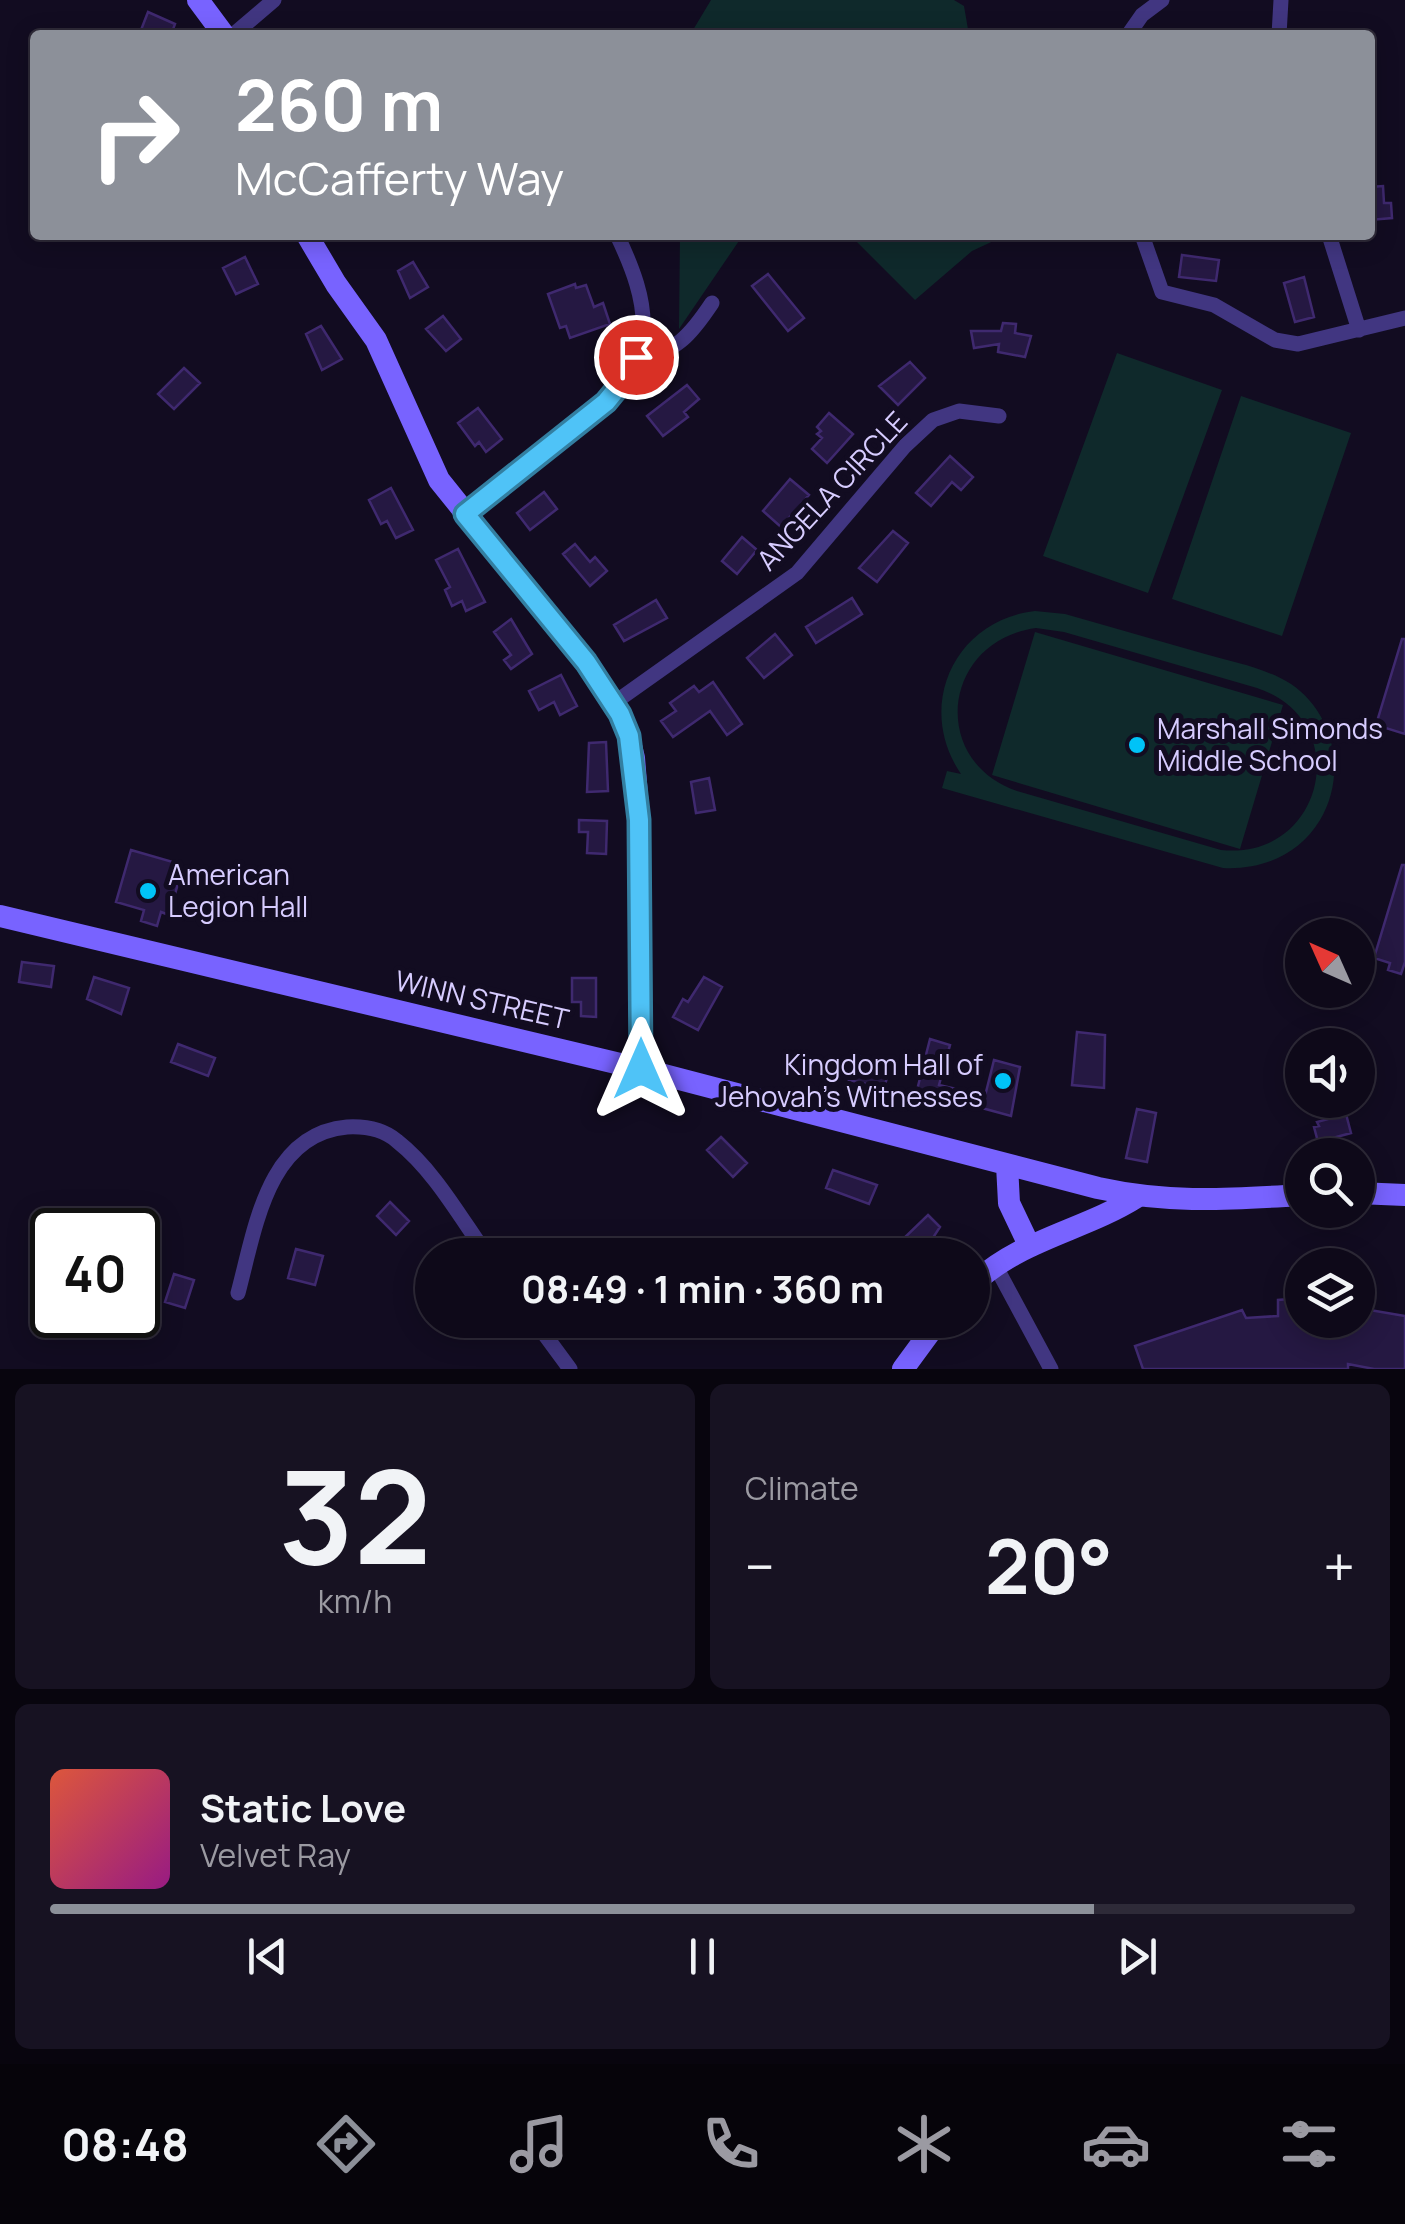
<!DOCTYPE html>
<html lang="en">
<head>
<meta charset="utf-8">
<style>
  :root { --surface:#0e0919; --page:#171222; --text:#f1f3f6; --muted:#9b9aa2; --line:#2e2a38; --accent:#8c9099 }
  body { margin:0; font-family:Manrope,sans-serif; background:var(--page); color:var(--text); height:100vh; display:flex; flex-direction:column; font-size:38px; white-space:nowrap }
  * { box-sizing:border-box; margin:0 }
  p { font-size:32px; color:var(--muted) }
  .icon { flex:none; width:55px; height:55px; fill:none; stroke:currentColor; stroke-width:2; stroke-linecap:round; stroke-linejoin:round }
  .map { position:relative; height:1369px; overflow:hidden }
  .panel { display:flex; flex-direction:column; gap:15px; padding:15px; background:#08050e; flex:1 }
  .panel>* { flex:none }
  .banner { position:absolute; left:30px; top:30px; width:1345px; height:210px; border-radius:10px; box-shadow:0 5px 25px #0003,0 0 0 2px var(--line); background:#8c9099; color:#fff; overflow:hidden }
  .needle { width:65px; rotate:315deg }
  .fabs { position:absolute; left:1285px; top:918px; display:grid; gap:20px }
  .fabs a { display:grid; place-items:center; width:90px; height:90px; border-radius:50%; background:var(--surface); box-shadow:0 5px 25px #0003,0 0 0 2px var(--line); font-size:50px }
  .speed { position:absolute; left:30px; top:1208px; display:flex; gap:20px; font-size:50px; font-weight:700; text-align:center }
  .speed>* { display:grid; place-content:center; width:130px; height:130px; border-radius:50%; background:var(--surface); box-shadow:0 5px 25px #0003,0 0 0 2px var(--line); line-height:1 }
  .speed .limit { border:5px solid #111; border-radius:15px; background:#fff; color:#111 }
  .pin { position:absolute; display:grid; place-items:center; width:85px; height:85px; color:#fff; margin:-42px; border:5px solid #fff; border-radius:50%; box-shadow:0 2px 10px #0007 }
  .me { position:absolute; width:110px; margin:-55px; rotate:0deg; stroke-linejoin:round; filter:drop-shadow(0 0 8px #0008) }
  .turn { display:flex; align-items:center; gap:35px; height:210px; padding:0 40px; font-size:45px }
  .turn .icon { width:130px; height:130px; stroke-width:2.5 }
  .turn b { display:block; font-size:70px; line-height:85px }
  .big { font-size:75px; font-weight:700; line-height:1.1 }
  .panel .tile { flex:1; display:flex; flex-direction:column; justify-content:center; gap:15px; min-width:0; padding:0 35px; border-radius:15px; background:var(--page) }
  .panel .dial { align-items:center; gap:0 }
  .dial b { font-size:130px; line-height:1 }
  .song { display:flex; align-items:center; gap:30px }
  .cover { width:120px; height:120px; border-radius:15px; background:linear-gradient(135deg,hsl(10 70% 55%),hsl(310 70% 35%)) }
  .played { height:10px; border-radius:5px; background:linear-gradient(90deg,var(--accent) 80%,var(--line) 80%) }
  .keys { display:flex; justify-content:space-around; direction:ltr }
  .heat { display:flex; justify-content:space-between; align-items:center; font-size:55px; direction:ltr }
  .panel .tiles { flex:1; display:grid; gap:15px; grid-template-columns:1fr 1fr }
  .tile:last-child { grid-column:span 2 }
  .trip { position:absolute; left:415px; top:1238px; width:575px; height:100px; border-radius:50px; background:var(--surface); box-shadow:0 5px 25px #0003,0 0 0 2px var(--line); font-weight:700; line-height:100px; text-align:center }
  .tabs { display:flex; height:160px; justify-content:space-around; align-items:center; background:#06040a; color:var(--muted) }
  .tabs .icon { width:70px; height:70px }
  .tabs .on { color:var(--accent) }
  .tabs b { font-size:45px; color:var(--text) }
  .map>svg:first-child { display:block }
  .green { fill:#0f292b; fill-rule:evenodd }
  .building { fill:#251842; stroke:#3f296f; stroke-width:2.5 }
  .lines { fill:none; stroke-linecap:round; stroke-linejoin:round }
  .street { stroke:#413681; stroke-width:15 }
  .secondary { stroke:#7863ff; stroke-width:22 }
  .route-casing { stroke:#337fa1; stroke-width:25 }
  .route { stroke:#4fc3f7; stroke-width:18 }
  .poi-dot { fill:#00c3f7; stroke:#120c21; stroke-width:4 }
  .labels { text-anchor:middle; stroke-width:10; stroke-linejoin:round; paint-order:stroke }
  .street-label { font-size:28px; fill:#d7ccff; stroke:#120c21 }
  .poi-label { font-size:28px; fill:#d7ccff; stroke:#120c21; text-anchor:start }
</style>
</head>
<body>
<div class="map">
<svg width="1405" height="1369" viewBox="0 0 1405 1369">
  <rect width="100%" height="100%" fill="#120c21"/>
  <!-- green -->
  <path class="green" d="M711 0H954L964 6 969 35H690Z
    M680 235H743L679 329Z
    M850 235H1001L1002 237 972 251 915 300Z
    M1117 353 1222 390 1148 593 1043 556Z
    M1241 396 1351 433 1282 636 1172 599Z
    M1035 611 1065 614C1112 627 1158 641 1205 654 1233 662 1266 668 1291 684 1335 714 1347 775 1320 820 1299 855 1262 870 1223 868L942 788 947 771 961 774C915 707 954 620 1035 611ZM1036 628 1064 632 1257 688C1356 721 1324 861 1221 850L1017 791C928 760 943 641 1036 628Z
    M1035 632 1283 705 1240 849 992 775Z"/>
  <!-- building -->
  <path class="building" d="M148 12 175 24 171 35H154L141 30Z
    M1383 186 1384 203H1391L1392 218 1370 220V187Z
    M1182 255 1219 260 1216 281 1179 277Z
    M245 257 258 284 236 294 223 268Z
    M413 262 428 287 410 298 398 271Z
    M768 274 804 318 788 331 752 286Z
    M1304 277 1314 317 1295 322 1284 283Z
    M575 284 576 288 586 285 594 307 603 303 610 324 570 338 566 326 560 328 548 294Z
    M443 316 461 339 446 351 426 329Z
    M1003 323 1016 324 1015 333 1031 336 1025 357 998 352 999 344 974 348 971 331H1001Z
    M321 326 342 359 322 370 306 334Z
    M910 362 925 378 898 405 879 386Z
    M184 368 200 383 174 409 158 394Z
    M687 385 699 399 684 412 688 417 663 436 647 416Z
    M478 408 502 439 486 452 479 442 475 446 458 423Z
    M829 413 853 434 827 463 812 449 822 438 817 434 821 431 817 427Z
    M950 456 973 477 961 490 952 482 931 506 916 493Z
    M790 479 809 495 781 527 763 511Z
    M391 488 413 530 396 538 387 521 381 524 369 500Z
    M544 492 557 509 530 530 517 513Z
    M893 531 908 543 877 582 859 568Z
    M742 537 757 550 737 574 722 561Z
    M575 544 590 562 595 557 607 571 590 586 563 554Z
    M458 549 485 602 466 611 462 601 452 606 445 590 450 587 436 560Z
    M852 598 862 614 816 643 806 627Z
    M656 600 667 618 624 641 614 625Z
    M511 619 532 654 511 669 504 660 511 655 494 632Z
    M775 634 792 655 764 678 747 658Z
    M1402 639H1405V734L1376 725Z
    M561 675 577 706 560 715 554 702 539 710 529 691Z
    M713 682 742 724 727 735 710 711 673 737 661 721 676 711 670 703 694 686 699 692Z
    M606 742 608 791 587 792 589 743Z
    M709 778 715 810 696 813 691 782Z
    M579 820 607 821 606 854 587 853 588 832H579Z
    M131 850 173 862 169 877 179 880 169 915 161 912 157 926 141 921 144 910 116 902Z
    M1402 865H1405V962L1401 974 1388 970 1390 963 1374 958Z
    M22 962 54 966 51 987 19 982Z
    M94 977 129 988 121 1014 87 999Z
    M704 977 722 987 698 1030 673 1017 683 999 688 1002Z
    M572 978H596V1017L581 1016V1002H572Z
    M1077 1032 1105 1035 1104 1088 1072 1085Z
    M930 1039 950 1045 939 1085 956 1089 952 1107 933 1102 935 1095 917 1090Z
    M178 1044 215 1058 208 1076 171 1062Z
    M855 1055 871 1059 869 1066 889 1071 884 1088 849 1080Z
    M994 1060 1020 1067 1011 1116 982 1108Z
    M1137 1109 1156 1113 1147 1162 1126 1158Z
    M1346 1114 1351 1133 1318 1142 1314 1127 1319 1126 1317 1122Z
    M721 1137 747 1163 733 1177 707 1150Z
    M833 1170 877 1185 869 1204 826 1188Z
    M390 1202 409 1221 396 1235 377 1216Z
    M928 1215 940 1227 929 1244 915 1255 901 1241Z
    M296 1249 323 1256 315 1285 288 1278Z
    M174 1274 194 1280 185 1308 165 1302Z
    M1302 1298V1320H1358V1308L1405 1316V1369H1374L1348 1364V1369H1143L1135 1346 1242 1310 1246 1318 1278 1316V1300Z"/>
  <g class="lines">
    <!-- street -->
    <path class="street" d="M233 35 274 0
      M1128 35 1142 15 1162 0
      M1279 35 1281 0
      M1142 235 1162 292 1214 305 1275 340 1298 344 1405 318
      M1329 235 1359 330
      M637 357C675 355 692 333 712 303
      M465 514 597 411C660 355 650 304 617 235
      M614 703 797 573 905 446 933 420 959 411 999 416
      M995 1265 1051 1369
      M238 1293C255 1230 267 1134 347 1127 366 1126 383 1129 397 1141 434 1170 460 1217 487 1255
      M534 1320 570 1369"/>
    <!-- secondary -->
    <path class="secondary" d="M198 0 224 35
      M307 235 336 284 376 340 439 480 586 663 614 703 627 730 634 758 639 820 641 1069
      M0 916 641 1069 1098 1188C1171 1204 1229 1199 1302 1195
      M1007 1165 1009 1203 1029 1245
      M1358 1193 1405 1195
      M972 1285C1020 1239 1083 1231 1137 1197
      M903 1369 939 1320"/>
  </g>
  <g class="lines">
    <defs>
      <path id="route" d="M636 357 624 380 606 402 465 514 586 662 620 714 629 736 639 820 641 1069"/>
    </defs>
    <!-- route casing -->
    <use href="#route" class="route-casing"/>
    <!-- route -->
    <use href="#route" class="route"/>
  </g>
  <!-- markers -->
  <g class="poi-dot">
    <circle cx="1137" cy="745" r="10"/>
    <circle cx="148" cy="891" r="10"/>
    <circle cx="1003" cy="1081" r="10"/>
  </g>
  <g class="labels">
    <!-- street labels -->
    <g class="street-label">
      <text transform="translate(832 491) rotate(-47)" y="10">ANGELA CIRCLE</text>
      <text transform="translate(482 1000) rotate(13)" y="10">WINN STREET</text>
    </g>
    <!-- poi labels -->
    <g class="poi-label">
      <text x="1157" y="739">Marshall Simonds<tspan x="1157" dy="32">Middle School</tspan></text>
      <text x="168" y="885">American<tspan x="168" dy="32">Legion Hall</tspan></text>
      <text x="983" y="1075" text-anchor="end">Kingdom Hall of<tspan x="983" dy="32">Jehovah's Witnesses</tspan></text>
    </g>
  </g>
</svg>
<div class="fabs">
<a><svg class="needle" viewBox="-14 -14 28 28"><path d="M0-13l5 13h-10z" fill="#e53935"/><path d="M0 13l5-13h-10z" fill="#9b9aa2"/></svg></a>
<a><svg class="icon" aria-label="sound" viewBox="0 0 24 24"><path d="M4 9h4l5-4v14l-5-4H4zM17 9q2 3 0 6"/></svg></a>
<a><svg class="icon" aria-label="search" viewBox="0 0 24 24"><circle cx="10" cy="10" r="6"/><path d="M15 15l6 6"/></svg></a>
<a><svg class="icon" aria-label="layers" viewBox="0 0 24 24"><path d="M12 4l9 5-9 5-9-5zM3 14l9 5 9-5"/></svg></a>
</div>
<div class="speed"><div class="limit">40</div></div>
<div class="pin" style="left:636px;top:357px;background:#d93025"><svg class="icon" aria-label="arrive" viewBox="0 0 24 24"><path d="M6 21V4h12l-3 4 3 4H6"/></svg></div>
<svg class="me" style="left:641px;top:1069px" viewBox="-20 -20 40 40"><path d="M0-17L14 15 0 8-14 15z" fill="#4fc3f7" stroke="#fff" stroke-width="4"/></svg>
<div class="trip">08:49 · 1 min · 360 m</div>
<div class="banner">
<div class="turn"><svg class="icon" aria-label="right" viewBox="0 0 24 24"><path d="M7 20v-9h11M14 6l5 5-5 5"/></svg><div><b>260 m</b>McCafferty Way</div></div>
</div>
</div>
<section class="panel">
<div class="tiles">
<div class="tile dial"><b>32</b><p>km/h</p></div>
<div class="tile"><p>Climate</p>
<div class="heat"><a>−</a><b class="big">20°</b><a>+</a></div>
</div>
<div class="tile">
<div class="song"><i class="cover"></i><div><b>Static Love</b><p>Velvet Ray</p></div></div>
<div class="played"></div>
<div class="keys"><svg class="icon" aria-label="previous" viewBox="0 0 24 24"><path d="M18 5L8 12l10 7zM5 5v14"/></svg><svg class="icon" aria-label="pause" viewBox="0 0 24 24"><path d="M8 5v14M16 5v14"/></svg><svg class="icon" aria-label="next" viewBox="0 0 24 24"><path d="M6 5l10 7-10 7zM19 5v14"/></svg></div>
</div>
</div>
</section>
<nav class="tabs">
<b>08:48</b>
<svg class="icon on" aria-label="directions" viewBox="0 0 24 24"><path d="M12 3l9 9-9 9-9-9zM9 14v-3h6M13 9l2 2-2 2"/></svg>
<svg class="icon" aria-label="music" viewBox="0 0 24 24"><path d="M9 18V5l10-2v13"/><circle cx="6" cy="18" r="3"/><circle cx="16" cy="16" r="3"/></svg>
<svg class="icon" aria-label="phone" viewBox="0 0 24 24"><path d="M5 4h4l2 5-3 2q2 4 5 5l2-3 5 2v4C11 20 4 13 5 4z"/></svg>
<svg class="icon" aria-label="climate" viewBox="0 0 24 24"><path d="M12 3v18M4 7l16 10M4 17L20 7"/></svg>
<svg class="icon" aria-label="car" viewBox="0 0 24 24"><path d="M5 17H2v-5l4-1 3-4h7l3 4 3 1v5h-3M9 17h6M6 11h13"/><circle cx="7" cy="17" r="2"/><circle cx="17" cy="17" r="2"/></svg>
<svg class="icon" aria-label="filters" viewBox="0 0 24 24"><path d="M4 7h16M4 17h16"/><circle cx="9" cy="7" r="2"/><circle cx="15" cy="17" r="2"/></svg>
</nav>
</body>
</html>
